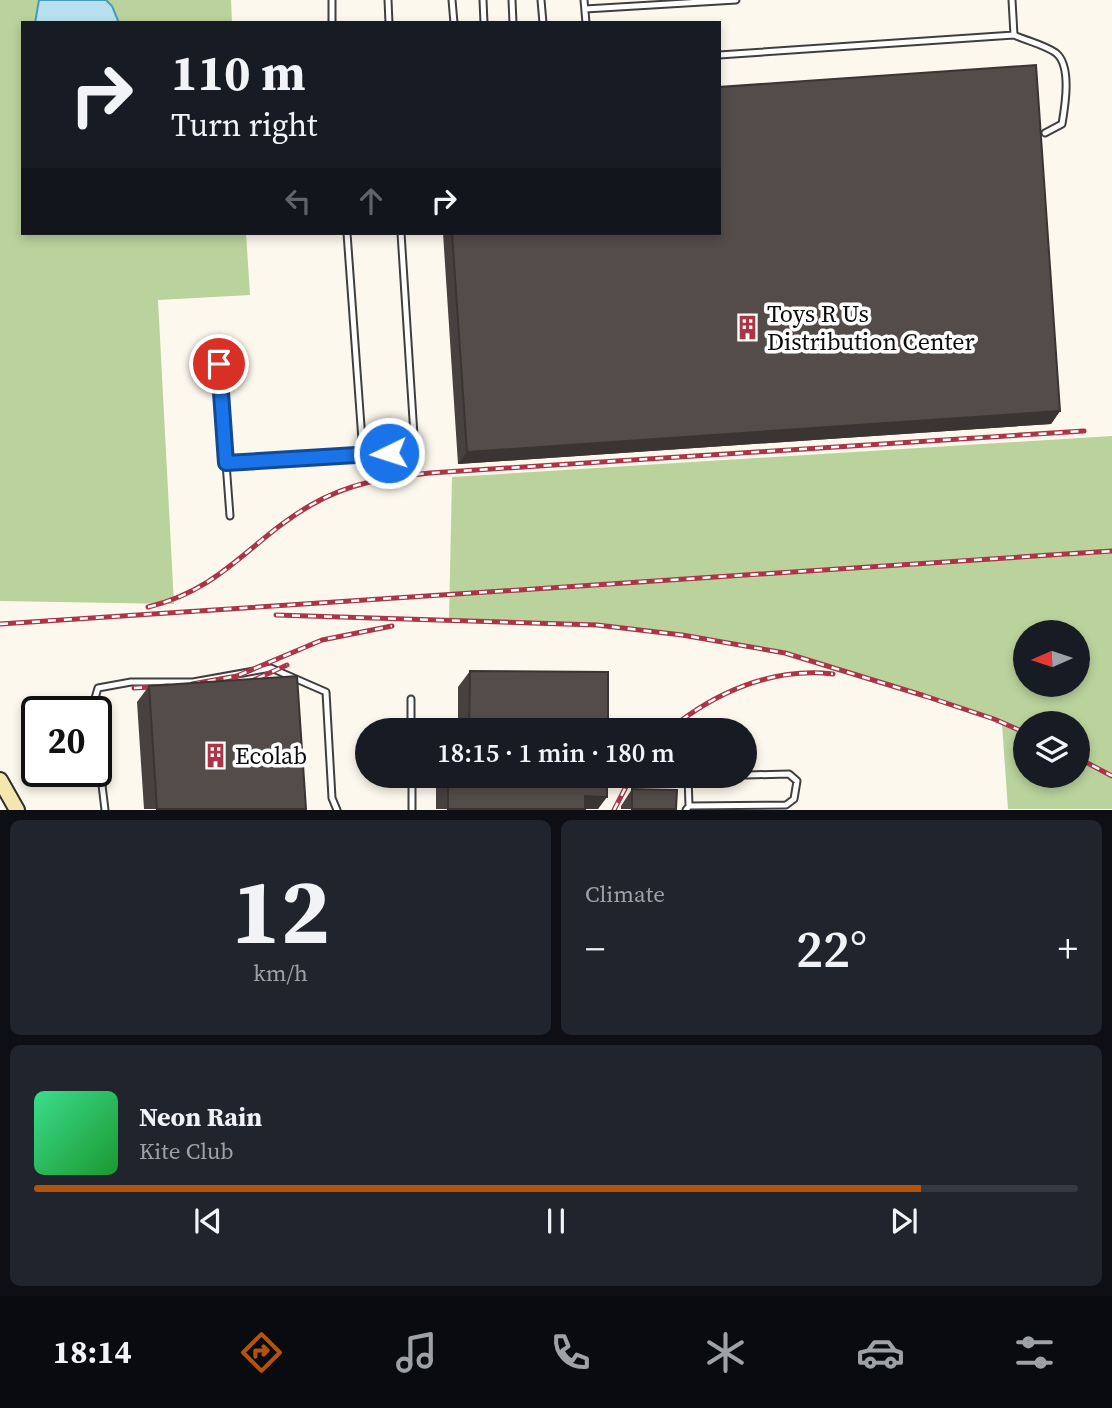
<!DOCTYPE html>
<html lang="en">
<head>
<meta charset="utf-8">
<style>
  :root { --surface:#171b24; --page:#20242c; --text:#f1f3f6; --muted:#9ea1a6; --line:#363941; --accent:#b45309 }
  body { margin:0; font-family:"Source Serif 4",serif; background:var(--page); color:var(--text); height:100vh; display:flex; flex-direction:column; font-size:26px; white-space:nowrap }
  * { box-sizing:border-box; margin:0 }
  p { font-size:23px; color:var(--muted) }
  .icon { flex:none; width:38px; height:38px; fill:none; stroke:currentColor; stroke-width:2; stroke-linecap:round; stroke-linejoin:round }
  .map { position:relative; height:810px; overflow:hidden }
  .details { display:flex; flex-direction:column; gap:10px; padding:10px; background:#0d0f14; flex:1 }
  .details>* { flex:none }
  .top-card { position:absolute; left:21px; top:21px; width:700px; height:214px; border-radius:0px; box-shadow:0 4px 10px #0003; background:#171b24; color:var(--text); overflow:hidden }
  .needle { width:46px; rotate:267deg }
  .fabs { position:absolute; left:1013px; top:620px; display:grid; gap:14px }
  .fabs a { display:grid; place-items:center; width:77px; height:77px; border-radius:50%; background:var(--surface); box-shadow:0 4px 10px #0003; font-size:35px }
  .speed { position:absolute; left:21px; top:696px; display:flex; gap:14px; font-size:35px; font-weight:700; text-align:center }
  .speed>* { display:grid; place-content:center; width:91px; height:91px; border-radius:50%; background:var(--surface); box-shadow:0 4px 10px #0003; line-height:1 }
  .speed .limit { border:4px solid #111; border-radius:10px; background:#fff; color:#111 }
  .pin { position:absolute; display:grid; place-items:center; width:60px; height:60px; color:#fff; margin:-30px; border:4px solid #fff; border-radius:50%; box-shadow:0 2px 7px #0007 }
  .me { position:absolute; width:77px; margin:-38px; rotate:266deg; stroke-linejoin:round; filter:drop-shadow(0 0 5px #0008) }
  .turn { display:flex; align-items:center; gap:24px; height:147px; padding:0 35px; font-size:32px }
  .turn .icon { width:91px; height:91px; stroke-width:2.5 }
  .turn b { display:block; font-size:49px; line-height:60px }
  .lanes { display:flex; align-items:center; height:66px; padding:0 35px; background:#0003; justify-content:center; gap:35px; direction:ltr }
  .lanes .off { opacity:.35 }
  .big { font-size:52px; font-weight:600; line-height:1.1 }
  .details .widget { flex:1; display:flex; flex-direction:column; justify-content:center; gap:10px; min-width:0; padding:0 24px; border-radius:10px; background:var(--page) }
  .details .dial { align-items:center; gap:0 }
  .dial b { font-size:91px; line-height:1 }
  .song { display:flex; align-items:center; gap:21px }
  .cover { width:84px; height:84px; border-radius:10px; background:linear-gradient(135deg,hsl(150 70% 55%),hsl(130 70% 35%)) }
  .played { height:7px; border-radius:4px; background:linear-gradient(90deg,var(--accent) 85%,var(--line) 85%) }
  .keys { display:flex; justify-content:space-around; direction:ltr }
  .heat { display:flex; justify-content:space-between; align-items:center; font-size:38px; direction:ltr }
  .details .tiles { flex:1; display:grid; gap:10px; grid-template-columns:1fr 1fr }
  .widget:last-child { grid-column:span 2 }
  .trip { position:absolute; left:355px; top:718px; width:402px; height:70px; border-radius:35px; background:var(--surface); box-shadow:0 4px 10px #0003; font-weight:600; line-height:70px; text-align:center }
  .tabs { display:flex; height:112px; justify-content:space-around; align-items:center; background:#090b0e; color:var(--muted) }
  .tabs .icon { width:49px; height:49px }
  .tabs .on { color:var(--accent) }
  .tabs b { font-size:32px; color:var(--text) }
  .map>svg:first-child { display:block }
  .forest { fill:#bad29c; fill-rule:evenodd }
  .water { fill:#b7e0ee; stroke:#479abd; stroke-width:2 }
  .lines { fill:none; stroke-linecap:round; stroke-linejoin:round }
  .lane-casing { stroke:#3f3f3f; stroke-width:9 }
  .secondary-casing { stroke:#2e2e2e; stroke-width:18 }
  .lane { stroke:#fff; stroke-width:5 }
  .secondary { stroke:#f5e6af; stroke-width:14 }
  .rail-casing { stroke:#ab3447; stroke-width:5 }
  .rail { stroke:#fff; stroke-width:2.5; stroke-dasharray:8; stroke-linecap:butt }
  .wall { fill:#47413f }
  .shaded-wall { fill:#3a3533 }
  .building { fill:#534c49; stroke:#3a3533; stroke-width:2 }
  .route-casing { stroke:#114b97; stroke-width:18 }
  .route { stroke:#1a73e8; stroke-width:12 }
  .labels { text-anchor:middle; stroke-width:7; stroke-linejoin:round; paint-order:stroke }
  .poi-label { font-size:24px; fill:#0c0c0c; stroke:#fff; text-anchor:start }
</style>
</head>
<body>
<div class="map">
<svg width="1112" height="810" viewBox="0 0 1112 810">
  <rect width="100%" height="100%" fill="#fdf8ed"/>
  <!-- forest -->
  <path class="forest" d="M0 0H231L232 23H23V233H246L250 295 158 300 174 604 0 601Z
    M1112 436V809H1008L1002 724 779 650 634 629 449 620 452 477ZM1026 632H1078V684H1026ZM1026 723H1078V775H1026Z"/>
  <!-- water -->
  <path class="water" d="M39 0H106L112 6 119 23H35Z"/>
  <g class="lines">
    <defs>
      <path id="lane" d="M332 0V23
        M388 0 389 23
        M452 0 454 23
        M483 0 484 23
        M512 0 513 23
        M541 0 543 23
        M584 0 586 23
        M585 9 736 0
        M1014 35C1027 41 1045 45 1056 53 1072 66 1065 106 1062 124L1045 133
        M719 55 1014 35 1012 0
        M347 233 363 454
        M219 364 226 463 415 451 401 233
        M226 463 230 516
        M411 699V730
        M94 712 93 705 98 688 131 682H193L271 668 326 692 332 798 337 810
        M96 735 105 810
        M412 775V810
        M689 806 688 776 733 775
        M686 810 689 806 786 805 794 799 797 781 789 774 746 775"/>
      <path id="secondary" d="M0 780 17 810"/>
    </defs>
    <!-- lane casing -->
    <use href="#lane" class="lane-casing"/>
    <!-- secondary casing -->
    <use href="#secondary" class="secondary-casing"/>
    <!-- lane -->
    <use href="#lane" class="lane"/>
    <!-- secondary -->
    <use href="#secondary" class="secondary"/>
    <defs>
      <path id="rail" d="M148 607C223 589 250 540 311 505 349 483 387 477 430 473L1084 431
        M276 615 597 625 682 635 785 653 925 696 994 719 1026 733
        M0 624 1112 551
        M192 684 237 676 322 640 392 626
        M243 685 287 665
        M134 688 168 686
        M669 730C715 692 773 667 833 674
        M1078 758 1112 776
        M614 810 632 775"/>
    </defs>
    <!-- rail casing -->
    <use href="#rail" class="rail-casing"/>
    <!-- rail -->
    <use href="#rail" class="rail"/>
  </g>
  <!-- wall -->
  <path class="wall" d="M443 233H719L1060 411 1051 424 458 464Z
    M470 671 608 730H458V687Z
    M149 686 306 809H144L137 702Z
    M436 775H607L598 809H436Z
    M632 789 676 809H621V806Z"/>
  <!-- shaded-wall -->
  <path class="shaded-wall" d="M1060 411 1051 424 458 464 467 452Z
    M585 796 607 797 598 809H576Z"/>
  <!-- building -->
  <path class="building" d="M1036 65 1060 411 467 452 452 233H719V87Z
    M470 671 608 672V730H469Z
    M297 676 306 809H157L149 686Z
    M448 775H607V797L585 796V809H448Z
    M632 789 677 790 676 809H632Z"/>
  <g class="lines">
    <defs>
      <path id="route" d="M219 364 226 463 389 453"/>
    </defs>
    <!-- route casing -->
    <use href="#route" class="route-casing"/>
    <!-- route -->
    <use href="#route" class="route"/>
  </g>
  <!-- icons -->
  <defs>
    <symbol id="building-bare" viewBox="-9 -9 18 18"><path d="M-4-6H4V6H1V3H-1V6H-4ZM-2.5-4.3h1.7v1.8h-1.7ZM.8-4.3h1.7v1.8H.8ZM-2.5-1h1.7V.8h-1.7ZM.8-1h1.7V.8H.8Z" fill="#ab3447" stroke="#fff" stroke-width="2.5" paint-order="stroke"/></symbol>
  </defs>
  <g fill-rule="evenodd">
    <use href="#building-bare" x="730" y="310" width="35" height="35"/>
    <use href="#building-bare" x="198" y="738" width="35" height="35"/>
  </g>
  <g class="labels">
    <!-- poi labels -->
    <g class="poi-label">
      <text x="767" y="322">Toys R Us<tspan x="767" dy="28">Distribution Center</tspan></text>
      <text x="235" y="764">Ecolab</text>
    </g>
  </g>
</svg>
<div class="fabs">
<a><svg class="needle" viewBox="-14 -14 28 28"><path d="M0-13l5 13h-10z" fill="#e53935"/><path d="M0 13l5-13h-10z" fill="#9ea1a6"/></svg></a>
<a><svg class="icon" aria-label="layers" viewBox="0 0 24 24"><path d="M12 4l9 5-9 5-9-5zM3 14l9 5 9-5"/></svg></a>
</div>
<div class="speed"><div class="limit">20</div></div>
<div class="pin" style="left:219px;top:364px;background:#d93025"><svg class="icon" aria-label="arrive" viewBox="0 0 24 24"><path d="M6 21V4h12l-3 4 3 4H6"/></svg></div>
<svg class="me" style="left:389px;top:453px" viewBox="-20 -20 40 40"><circle r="17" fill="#1a73e8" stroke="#fff" stroke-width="3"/><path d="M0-11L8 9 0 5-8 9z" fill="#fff"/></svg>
<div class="trip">18:15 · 1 min · 180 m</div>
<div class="top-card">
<div class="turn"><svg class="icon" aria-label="right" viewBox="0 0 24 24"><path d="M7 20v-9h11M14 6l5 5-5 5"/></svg><div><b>110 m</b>Turn right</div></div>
<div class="lanes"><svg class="icon off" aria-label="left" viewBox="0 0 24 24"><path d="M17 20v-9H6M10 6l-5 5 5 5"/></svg><svg class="icon off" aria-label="ahead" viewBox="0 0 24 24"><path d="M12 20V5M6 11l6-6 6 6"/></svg><svg class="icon" aria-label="right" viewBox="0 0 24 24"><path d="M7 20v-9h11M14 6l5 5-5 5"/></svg></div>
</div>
</div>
<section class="details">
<div class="tiles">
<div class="widget dial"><b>12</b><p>km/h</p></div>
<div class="widget"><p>Climate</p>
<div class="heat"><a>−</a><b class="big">22°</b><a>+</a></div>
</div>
<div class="widget">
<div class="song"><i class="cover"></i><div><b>Neon Rain</b><p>Kite Club</p></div></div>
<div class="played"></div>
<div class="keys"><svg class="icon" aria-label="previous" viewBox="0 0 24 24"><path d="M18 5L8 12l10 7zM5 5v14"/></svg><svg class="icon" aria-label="pause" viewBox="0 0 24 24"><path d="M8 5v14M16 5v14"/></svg><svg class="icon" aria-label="next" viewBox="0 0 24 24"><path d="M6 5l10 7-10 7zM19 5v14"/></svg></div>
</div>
</div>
</section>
<nav class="tabs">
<b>18:14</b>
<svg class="icon on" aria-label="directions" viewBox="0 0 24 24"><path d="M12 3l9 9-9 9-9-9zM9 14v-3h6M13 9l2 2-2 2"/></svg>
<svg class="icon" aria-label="music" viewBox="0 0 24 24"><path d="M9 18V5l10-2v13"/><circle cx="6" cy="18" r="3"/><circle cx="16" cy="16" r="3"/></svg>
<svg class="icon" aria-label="phone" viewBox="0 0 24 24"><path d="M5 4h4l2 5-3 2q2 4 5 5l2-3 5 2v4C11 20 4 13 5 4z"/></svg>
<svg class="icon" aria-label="climate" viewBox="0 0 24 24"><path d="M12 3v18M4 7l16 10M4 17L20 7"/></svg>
<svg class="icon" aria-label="car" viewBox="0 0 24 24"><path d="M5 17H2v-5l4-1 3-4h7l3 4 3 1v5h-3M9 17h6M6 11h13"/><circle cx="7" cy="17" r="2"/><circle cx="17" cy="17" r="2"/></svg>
<svg class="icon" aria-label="filters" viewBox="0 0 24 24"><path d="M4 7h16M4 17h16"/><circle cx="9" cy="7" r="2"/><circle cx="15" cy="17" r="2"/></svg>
</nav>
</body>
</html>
